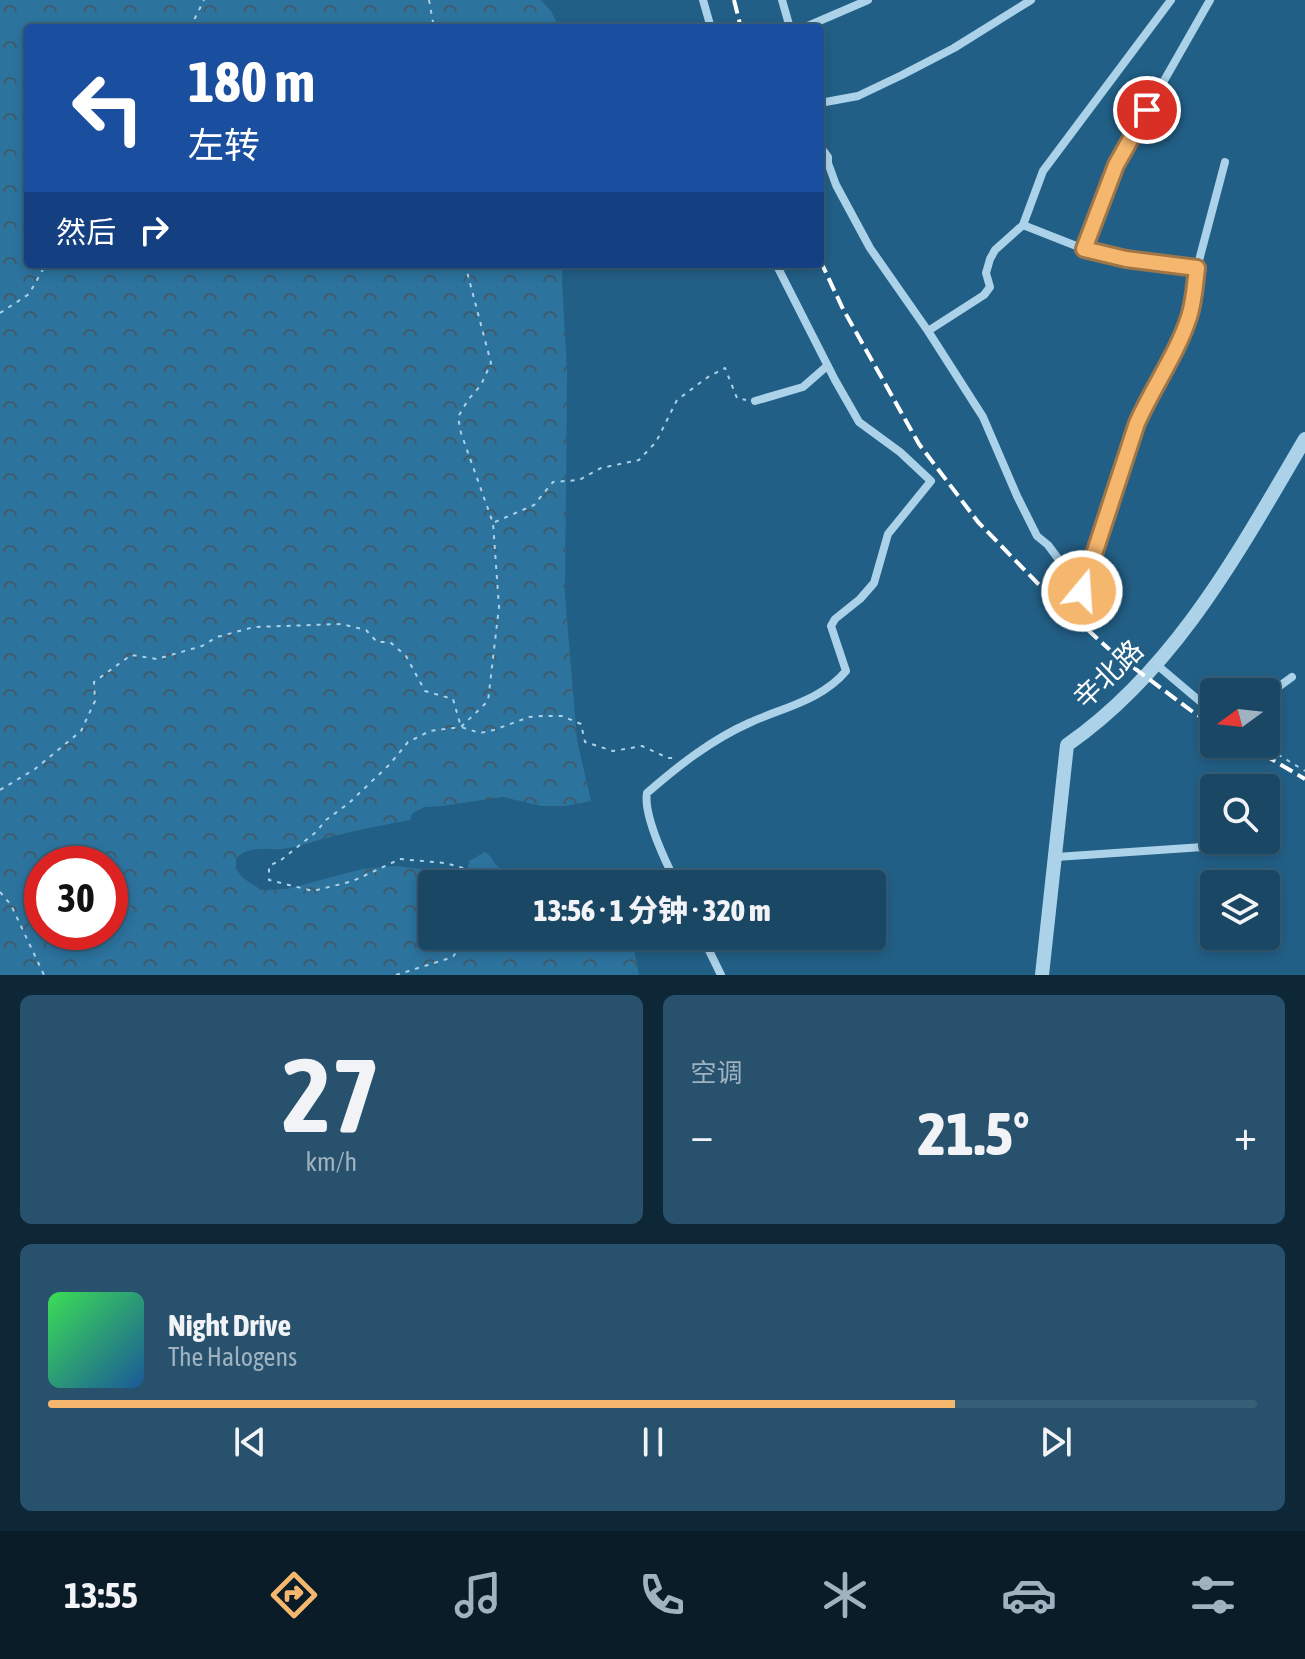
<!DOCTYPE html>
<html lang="zh">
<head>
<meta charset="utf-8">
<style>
  :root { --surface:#1a4764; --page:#27516d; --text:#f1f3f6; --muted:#9fb2bf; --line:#385f78; --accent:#f5b66e }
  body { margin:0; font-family:"Asap Condensed","Noto Sans SC",sans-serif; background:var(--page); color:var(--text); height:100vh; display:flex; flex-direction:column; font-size:30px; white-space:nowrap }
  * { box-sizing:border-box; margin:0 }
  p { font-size:26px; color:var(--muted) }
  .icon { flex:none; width:44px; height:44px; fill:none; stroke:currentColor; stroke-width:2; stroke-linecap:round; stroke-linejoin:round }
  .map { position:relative; height:975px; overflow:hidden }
  .sheet { display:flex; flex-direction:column; gap:20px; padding:20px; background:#0e2737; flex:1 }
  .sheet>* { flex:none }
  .guide { position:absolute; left:24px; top:24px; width:800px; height:244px; border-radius:8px; box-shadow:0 4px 12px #0003,0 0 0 2px var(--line); background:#1a4fa0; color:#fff; overflow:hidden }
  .needle { width:52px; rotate:255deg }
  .buttons { position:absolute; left:1200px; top:678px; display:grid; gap:16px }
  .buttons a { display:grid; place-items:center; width:80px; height:80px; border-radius:8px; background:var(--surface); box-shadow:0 4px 12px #0003,0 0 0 2px var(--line); font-size:40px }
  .speed { position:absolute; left:24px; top:846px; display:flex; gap:16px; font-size:40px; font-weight:700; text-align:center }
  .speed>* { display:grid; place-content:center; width:104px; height:104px; border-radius:50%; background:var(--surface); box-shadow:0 4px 12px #0003,0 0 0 2px var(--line); line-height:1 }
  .speed .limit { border:12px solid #d22; background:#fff; color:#111 }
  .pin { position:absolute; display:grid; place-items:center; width:68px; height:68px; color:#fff; margin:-34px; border:4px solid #fff; border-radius:50%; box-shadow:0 2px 8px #0007 }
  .me { position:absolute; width:88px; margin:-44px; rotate:18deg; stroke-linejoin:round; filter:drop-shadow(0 0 6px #0008) }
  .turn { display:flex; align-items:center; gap:28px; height:168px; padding:0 32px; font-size:36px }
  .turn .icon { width:104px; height:104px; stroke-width:2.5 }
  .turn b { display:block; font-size:56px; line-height:68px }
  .then { display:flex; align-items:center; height:76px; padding:0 32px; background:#0003; gap:16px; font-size:30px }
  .big { font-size:60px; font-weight:800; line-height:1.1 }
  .sheet .card { flex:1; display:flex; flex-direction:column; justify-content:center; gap:12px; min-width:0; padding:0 28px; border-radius:12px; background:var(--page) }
  .sheet .dial { align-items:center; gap:0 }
  .dial b { font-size:104px; line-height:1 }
  .song { display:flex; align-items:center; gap:24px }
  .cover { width:96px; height:96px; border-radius:12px; background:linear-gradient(135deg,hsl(130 70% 55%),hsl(210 70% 35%)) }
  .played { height:8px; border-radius:4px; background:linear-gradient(90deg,var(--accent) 75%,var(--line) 75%) }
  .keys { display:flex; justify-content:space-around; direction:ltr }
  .heat { display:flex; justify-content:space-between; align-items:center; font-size:44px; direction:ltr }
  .sheet .tiles { flex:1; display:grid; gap:20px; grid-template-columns:1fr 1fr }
  .card:last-child { grid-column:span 2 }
  .trip { position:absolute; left:418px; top:870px; width:468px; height:80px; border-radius:8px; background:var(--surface); box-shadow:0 4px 12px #0003,0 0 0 2px var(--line); font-weight:800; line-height:80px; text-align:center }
  .tab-bar { display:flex; height:128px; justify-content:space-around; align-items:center; background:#0a1c28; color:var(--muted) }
  .tab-bar .icon { width:56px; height:56px }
  .tab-bar .active { color:var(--accent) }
  .tab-bar b { font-size:36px; color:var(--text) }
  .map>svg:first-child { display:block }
  .forest { fill:url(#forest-crowns); fill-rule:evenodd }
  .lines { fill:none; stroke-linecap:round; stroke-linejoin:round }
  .path { stroke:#acd2e9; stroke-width:2; stroke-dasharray:4 6; stroke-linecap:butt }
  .minor { stroke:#acd2e9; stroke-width:8 }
  .tertiary { stroke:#acd2e9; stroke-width:14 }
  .rail { stroke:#fff; stroke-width:4; stroke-dasharray:14 6; stroke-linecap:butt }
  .route-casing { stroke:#9f7648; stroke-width:20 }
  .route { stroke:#f5b66e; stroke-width:14 }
  .labels { text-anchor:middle; stroke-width:8; stroke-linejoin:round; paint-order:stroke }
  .street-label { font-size:28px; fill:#fff; stroke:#225f86 }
</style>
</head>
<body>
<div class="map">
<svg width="1305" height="975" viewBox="0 0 1305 975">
  <defs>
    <pattern id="forest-crowns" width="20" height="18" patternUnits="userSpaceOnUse" patternTransform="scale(2)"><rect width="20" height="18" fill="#2c739e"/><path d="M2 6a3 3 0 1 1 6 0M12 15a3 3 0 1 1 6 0" fill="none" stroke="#3f5c6d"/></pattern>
  </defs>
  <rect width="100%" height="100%" fill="#225f86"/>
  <!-- forest -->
  <path class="forest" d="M0 0H541L551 11 559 28H28V264H563L562 282 567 371 565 595 577 740 591 801 565 806H542L503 797 442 806 425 807 413 813 410 820C383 825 357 830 330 837 314 841 299 847 282 849 266 850 246 845 236 859V869L243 878 261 890 287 889 362 869 394 866 422 869 448 875 459 874 468 868 469 861 485 852C493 857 492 861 497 866 518 887 591 877 619 875L621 884H432V936H631L639 975H0ZM42 864H110V932H42Z"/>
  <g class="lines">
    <!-- path -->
    <path class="path" d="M429 0 434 28
      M190 28 204 0
      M465 264 491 363 481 385 468 400 458 417 461 433 493 523 499 607 488 701 461 727 430 731 408 742 390 764 349 803 326 820 316 832 281 860 269 866V880L313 891 353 881 400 859 445 863 493 876 541 870 584 869 592 884
      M0 313 29 294 46 264
      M495 522 534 505 553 482 579 480 601 468 639 460 656 442 677 400 708 377 725 368 737 398 746 400
      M1261 744 1305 771
      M0 790 35 769 81 731 95 701 94 682 131 655 157 659 202 646 217 637 254 627 341 624 366 630 377 642H390L406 656 425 691 453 699 461 727 480 733 494 730 529 717 542 716H562L581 724 585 742 613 751 642 746 668 758H673
      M621 884 664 880
      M0 892 11 905 44 975
      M396 975 453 957 462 943H487L512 936"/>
    <!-- minor -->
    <path class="minor" d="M703 0 711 28
      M782 0 790 28
      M803 28 868 0
      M820 103 858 96 902 75 954 48 1031 0
      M820 146 828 157V163L836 185 870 248 928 331 983 417 1017 496 1037 536 1048 545 1082 591 1137 423 1149 397 1177 346 1190 315 1197 268 1225 162
      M1023 225 1084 249 1126 259 1197 268
      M1084 249 1116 165 1210 0
      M928 331 984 295 990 287 986 273 990 259 995 250 1023 225 1043 171 1171 0
      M755 401 803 387 827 366
      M1157 665 1202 703 1214 704
      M1266 696 1292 677
      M1252 786 1253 788
      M1056 857 1247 844 1248 840
      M677 884C666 863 643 815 647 793 678 766 711 740 749 723 782 708 822 700 846 671L831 626 835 619 860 599 874 583 888 534 931 481 900 452 859 422 835 380 776 264
      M702 936 721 975"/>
    <!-- tertiary -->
    <path class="tertiary" d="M1042 975 1067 745C1176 669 1239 551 1305 439"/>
    <!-- rail -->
    <path class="rail" d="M734 0 741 28
      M820 260 843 309 919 444 978 522 1048 594 1110 650 1193 712 1214 725
      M1246 744 1305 779"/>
  </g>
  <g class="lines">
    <defs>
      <path id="route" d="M1082 591 1137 423C1153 387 1177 354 1189 317 1194 302 1195 284 1197 268L1126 259 1084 249 1116 165 1147 110"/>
    </defs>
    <!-- route casing -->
    <use href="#route" class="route-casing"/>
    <!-- route -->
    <use href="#route" class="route"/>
  </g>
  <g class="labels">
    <!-- street labels -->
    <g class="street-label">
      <text transform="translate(1108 674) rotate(-44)" y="10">辛北路</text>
    </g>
  </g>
</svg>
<div class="buttons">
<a><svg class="needle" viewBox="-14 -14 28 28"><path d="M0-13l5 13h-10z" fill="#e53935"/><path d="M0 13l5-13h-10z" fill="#9fb2bf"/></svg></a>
<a><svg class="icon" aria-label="search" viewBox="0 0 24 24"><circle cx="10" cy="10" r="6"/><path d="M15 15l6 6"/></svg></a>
<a><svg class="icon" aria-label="layers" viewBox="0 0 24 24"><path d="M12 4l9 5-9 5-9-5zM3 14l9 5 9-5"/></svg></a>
</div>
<div class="speed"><div class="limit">30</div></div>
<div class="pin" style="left:1147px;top:110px;background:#d93025"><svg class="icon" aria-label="arrive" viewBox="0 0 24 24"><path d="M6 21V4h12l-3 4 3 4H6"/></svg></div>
<svg class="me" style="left:1082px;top:591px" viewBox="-20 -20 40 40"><circle r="17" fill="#f5b66e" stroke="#fff" stroke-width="3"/><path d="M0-11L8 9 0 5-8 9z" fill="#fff"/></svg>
<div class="trip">13:56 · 1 分钟 · 320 m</div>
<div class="guide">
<div class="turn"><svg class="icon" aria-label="left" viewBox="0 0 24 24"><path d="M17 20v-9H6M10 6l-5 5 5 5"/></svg><div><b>180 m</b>左转</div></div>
<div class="then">然后<svg class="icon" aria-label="right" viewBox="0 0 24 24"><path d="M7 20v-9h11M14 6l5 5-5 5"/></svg></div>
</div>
</div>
<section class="sheet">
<div class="tiles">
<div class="card dial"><b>27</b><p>km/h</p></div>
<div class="card"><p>空调</p>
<div class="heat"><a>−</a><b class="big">21.5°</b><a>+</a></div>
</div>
<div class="card">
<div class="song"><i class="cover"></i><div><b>Night Drive</b><p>The Halogens</p></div></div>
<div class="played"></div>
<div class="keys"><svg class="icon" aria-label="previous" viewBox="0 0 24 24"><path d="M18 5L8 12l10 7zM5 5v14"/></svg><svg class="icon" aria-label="pause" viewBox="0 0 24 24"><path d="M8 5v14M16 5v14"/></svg><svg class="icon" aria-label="next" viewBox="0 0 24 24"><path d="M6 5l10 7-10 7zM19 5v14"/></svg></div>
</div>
</div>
</section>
<nav class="tab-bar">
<b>13:55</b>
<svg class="icon active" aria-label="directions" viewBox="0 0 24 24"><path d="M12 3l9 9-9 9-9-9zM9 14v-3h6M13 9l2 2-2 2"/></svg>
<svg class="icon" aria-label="music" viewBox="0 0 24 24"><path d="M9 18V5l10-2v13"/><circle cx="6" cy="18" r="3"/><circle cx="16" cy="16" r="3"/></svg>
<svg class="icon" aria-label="phone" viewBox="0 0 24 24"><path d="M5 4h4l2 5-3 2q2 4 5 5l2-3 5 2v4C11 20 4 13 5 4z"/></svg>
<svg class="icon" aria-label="climate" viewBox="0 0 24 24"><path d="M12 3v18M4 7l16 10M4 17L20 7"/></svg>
<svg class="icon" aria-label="car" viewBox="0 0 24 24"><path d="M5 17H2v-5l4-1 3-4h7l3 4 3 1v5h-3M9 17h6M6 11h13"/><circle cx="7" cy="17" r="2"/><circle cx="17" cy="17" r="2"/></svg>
<svg class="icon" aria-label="filters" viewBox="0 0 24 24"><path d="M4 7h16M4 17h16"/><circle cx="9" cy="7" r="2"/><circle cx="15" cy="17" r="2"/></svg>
</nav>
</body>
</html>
